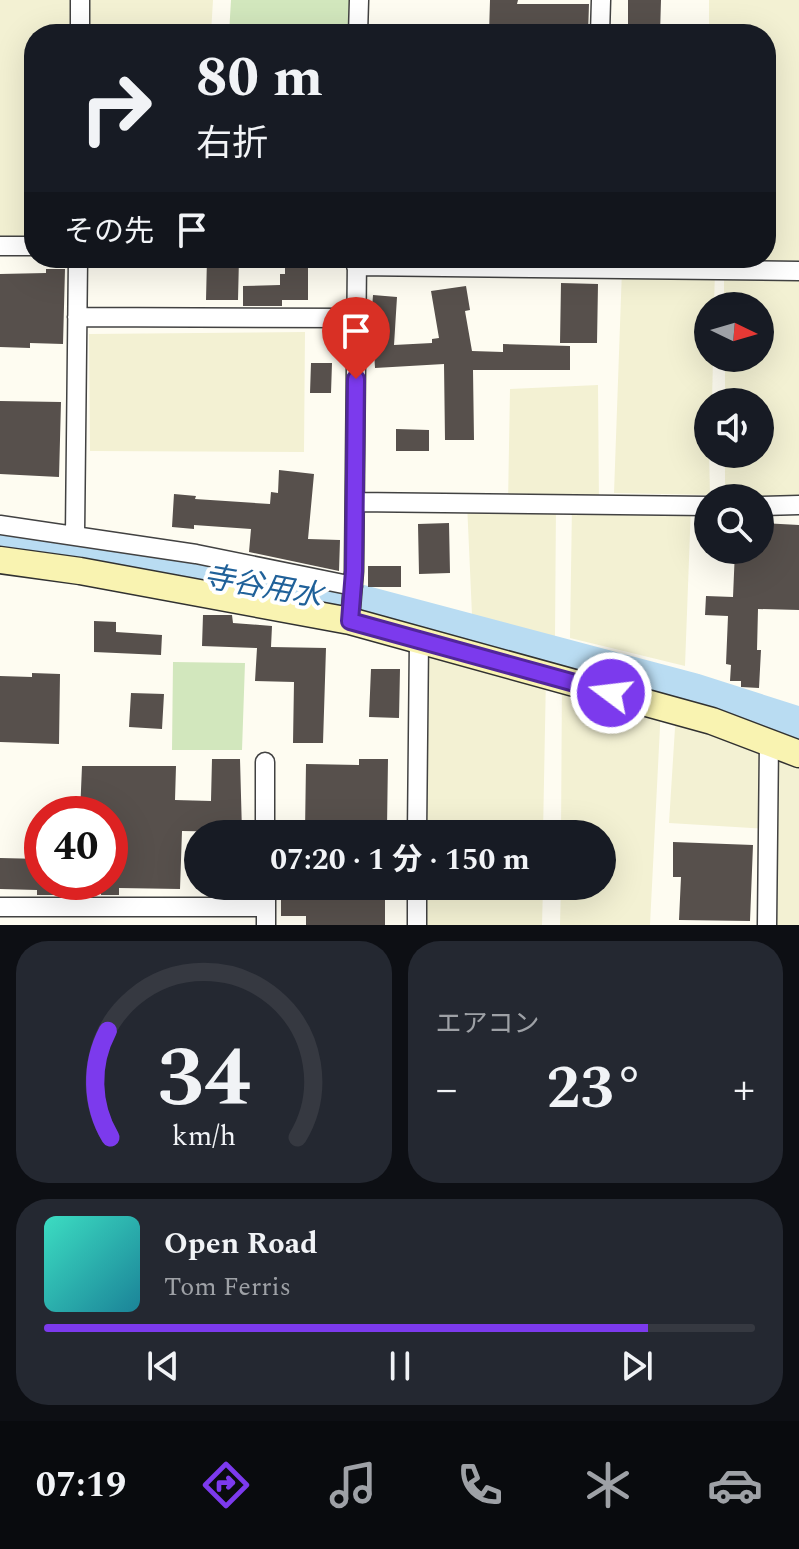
<!DOCTYPE html>
<html lang="ja">
<head>
<meta charset="utf-8">
<style>
  :root { --surface:#171b24; --page:#242831; --text:#f1f3f6; --muted:#9ea1a6; --line:#363941; --accent:#7c3aed }
  body { margin:0; font-family:Spectral,"Noto Sans JP",serif; background:var(--page); color:var(--text); height:100vh; display:flex; flex-direction:column; font-size:30px; white-space:nowrap }
  * { box-sizing:border-box; margin:0 }
  p { font-size:26px; color:var(--muted) }
  .icon { flex:none; width:44px; height:44px; fill:none; stroke:currentColor; stroke-width:2; stroke-linecap:round; stroke-linejoin:round }
  .map { position:relative; height:925px; overflow:hidden }
  .drawer { display:flex; flex-direction:column; gap:16px; padding:16px; background:#0d0f14; flex:1 }
  .drawer>* { flex:none }
  .guide { position:absolute; left:24px; top:24px; width:752px; height:244px; border-radius:32px; box-shadow:0 8px 32px #0002; background:#171b24; color:var(--text); overflow:hidden }
  .needle { width:52px; rotate:95deg }
  .tools { position:absolute; left:694px; top:292px; display:grid; gap:16px }
  .tools a { display:grid; place-items:center; width:80px; height:80px; border-radius:50%; background:var(--surface); box-shadow:0 8px 32px #0002; font-size:40px }
  .speed { position:absolute; left:24px; top:796px; display:flex; gap:16px; font-size:40px; font-weight:700; text-align:center }
  .speed>* { display:grid; place-content:center; width:104px; height:104px; border-radius:50%; background:var(--surface); box-shadow:0 8px 32px #0002; line-height:1 }
  .speed .limit { border:12px solid #d22; background:#fff; color:#111 }
  .pin { position:absolute; display:grid; place-items:center; width:68px; height:68px; color:#fff; margin:-82px -34px; border-radius:50% 50% 50% 0; rotate:-45deg; box-shadow:0 0 8px #0007 }
  .pin .icon { rotate:45deg }
  .me { position:absolute; width:88px; margin:-44px; rotate:285deg; stroke-linejoin:round; filter:drop-shadow(0 0 6px #0008) }
  .turn { display:flex; align-items:center; gap:28px; height:168px; padding:0 40px; font-size:36px }
  .turn .icon { width:104px; height:104px; stroke-width:2.5 }
  .turn b { display:block; font-size:56px; line-height:68px }
  .then { display:flex; align-items:center; height:76px; padding:0 40px; background:#0003; gap:16px; font-size:30px }
  .big { font-size:60px; font-weight:700; line-height:1.1 }
  .drawer .tile { flex:1; display:flex; flex-direction:column; justify-content:center; gap:12px; min-width:0; padding:0 28px; border-radius:32px; background:var(--page) }
  .drawer .dial { align-items:center; gap:0 }
  .dial svg { height:208px; overflow:visible; fill:none; stroke:var(--line); stroke-width:7; stroke-linecap:round; text-anchor:middle }
  .dial text { fill:var(--text); stroke:none }
  .song { display:flex; align-items:center; gap:24px }
  .cover { width:96px; height:96px; border-radius:12px; background:linear-gradient(135deg,hsl(170 70% 55%),hsl(190 70% 35%)) }
  .played { height:8px; border-radius:4px; background:linear-gradient(90deg,var(--accent) 85%,var(--line) 85%) }
  .keys { display:flex; justify-content:space-around; direction:ltr }
  .heat { display:flex; justify-content:space-between; align-items:center; font-size:44px; direction:ltr }
  .drawer .tiles { flex:1; display:grid; gap:16px; grid-template-columns:1fr 1fr }
  .tile:last-child { grid-column:span 2 }
  .trip { position:absolute; left:184px; top:820px; width:432px; height:80px; border-radius:40px; background:var(--surface); box-shadow:0 8px 32px #0002; font-weight:700; line-height:80px; text-align:center }
  .tab-bar { display:flex; height:128px; justify-content:space-around; align-items:center; background:#090b0e; color:var(--muted) }
  .tab-bar .icon { width:56px; height:56px }
  .tab-bar .on { color:var(--accent) }
  .tab-bar b { font-size:36px; color:var(--text) }
  .map>svg:first-child { display:block }
  .farmland { fill:#f3f1d3 }
  .green { fill:#d2e7bd }
  .lines { fill:none; stroke-linecap:round; stroke-linejoin:round }
  .river { stroke:#b9dcf2; stroke-width:40 }
  .building { fill:#57504c }
  .street-casing { stroke:#424242; stroke-width:21 }
  .secondary-casing { stroke:#313131; stroke-width:29 }
  .street { stroke:#fff; stroke-width:18 }
  .secondary { stroke:#f9f3b1; stroke-width:26 }
  .route-casing { stroke:#51269a; stroke-width:20 }
  .route { stroke:#7c3aed; stroke-width:14 }
  .labels { text-anchor:middle; stroke-width:8; stroke-linejoin:round; paint-order:stroke }
  .water-label { font-size:30px; font-style:italic; fill:#206199; stroke:#fff }
</style>
</head>
<body>
<div class="map">
<svg width="799" height="925" viewBox="0 0 799 925">
  <rect width="100%" height="100%" fill="#fefcf1"/>
  <!-- farmland -->
  <path class="farmland" d="M0 0H213L211 34H34V246H0Z
    M709 0H799V505L760 498H725V454H760V402H725V358H760V306H724V271H715L714 306H708V358H713L712 402H708L710 495 614 493 622 269 705 270 706 258H766V34H709Z
    M305 332 304 452 90 451 89 334Z
    M598 385 599 504 691 506 685 666 570 638 572 505H556L555 638 472 615 467 503H508L510 389Z
    M419 640 546 675 543 834H423Z
    M562 679 661 707 650 925H560L561 886H602V834H561Z
    M676 712 799 754V925H768V829L669 823Z
    M424 886H543L542 925H424Z"/>
  <!-- green -->
  <path class="green" d="M231 0H359L358 34H229Z
    M173 662 245 663 242 750H172Z"/>
  <g class="lines">
    <!-- river -->
    <path class="river" d="M0 543 118 558 328 596 693 693 799 727"/>
  </g>
  <!-- building -->
  <path class="building" d="M490 0H518L517 4H589L588 34H489Z
    M628 0H661L660 34H628Z
    M207 258H239L238 300H206Z
    M285 258H308V300H282V306H243V286L280 285V274H285Z
    M46 269H65L63 344 30 343V348L0 347V274L46 273Z
    M561 283 598 284 597 343H560Z
    M466 286 470 310 465 311 472 351 503 352V344L570 346V370H473L474 440H445L444 364 375 368 373 335H370L373 295 397 297 394 345 432 343V339L439 338 431 291Z
    M311 363H332L331 393H310Z
    M0 401 61 402 59 477 0 474Z
    M396 429 429 430V451H396Z
    M279 470 314 474 308 539 340 540 339 571 249 552 251 529 194 525V529L172 527 174 494 196 496 195 499 270 504 271 492 278 493Z
    M449 523 450 573 419 574 418 524Z
    M760 523 799 525V610L758 609 757 650H761L759 688 741 687V681H730L731 665 726 664 728 616 705 615 706 596 733 597 735 550H760Z
    M368 566H401V587H368Z
    M203 615H232L233 623 272 626 271 647 326 648 323 743H293L294 682 255 681 257 648 202 646Z
    M94 621 116 622V632L162 635 161 655 94 652Z
    M371 669H400L399 718 369 717Z
    M32 673 60 674 59 744 0 742V676L32 677Z
    M131 693 164 694 162 729 129 727Z
    M212 759H240L242 832 182 831 180 889 119 888V895H101V882H110L114 814H80L82 766H176L175 800 211 801Z
    M359 759H388L387 827 357 828 358 834 305 831 306 764 359 765Z
    M673 842 753 845 750 921 679 920 681 877H673Z
    M0 858 42 859V882H67V895H37V890L0 889Z
    M311 886H385V925H306V916H281V889H311Z"/>
  <g class="lines">
    <defs>
      <path id="street" d="M80 34V0
        M358 34 359 0
        M600 34 601 0
        M0 246H34
        M356 266 799 271
        M77 317 356 318
        M355 502 708 506
        M760 506 799 505
        M0 525 196 554 353 586
        M75 534 78 258
        M350 621 354 571 357 258
        M265 762V834
        M417 834 419 640
        M266 886V925
        M0 907H266
        M417 925V886
        M767 925 769 742"/>
      <path id="secondary" d="M0 560 80 571 350 621 712 721 799 754"/>
    </defs>
    <!-- street casing -->
    <use href="#street" class="street-casing"/>
    <!-- secondary casing -->
    <use href="#secondary" class="secondary-casing"/>
    <!-- street -->
    <use href="#street" class="street"/>
    <!-- secondary -->
    <use href="#secondary" class="secondary"/>
  </g>
  <g class="lines">
    <defs>
      <path id="route" d="M356 379 354 571 350 621 611 693"/>
    </defs>
    <!-- route casing -->
    <use href="#route" class="route-casing"/>
    <!-- route -->
    <use href="#route" class="route"/>
  </g>
  <g class="labels">
    <!-- water labels -->
    <g class="water-label">
      <text transform="translate(263 586) rotate(10)" y="10">寺谷用水</text>
    </g>
  </g>
</svg>
<div class="tools">
<a><svg class="needle" viewBox="-14 -14 28 28"><path d="M0-13l5 13h-10z" fill="#e53935"/><path d="M0 13l5-13h-10z" fill="#9ea1a6"/></svg></a>
<a><svg class="icon" aria-label="sound" viewBox="0 0 24 24"><path d="M4 9h4l5-4v14l-5-4H4zM17 9q2 3 0 6"/></svg></a>
<a><svg class="icon" aria-label="search" viewBox="0 0 24 24"><circle cx="10" cy="10" r="6"/><path d="M15 15l6 6"/></svg></a>
</div>
<div class="speed"><div class="limit">40</div></div>
<div class="pin" style="left:356px;top:379px;background:#d93025"><svg class="icon" aria-label="arrive" viewBox="0 0 24 24"><path d="M6 21V4h12l-3 4 3 4H6"/></svg></div>
<svg class="me" style="left:611px;top:693px" viewBox="-20 -20 40 40"><circle r="17" fill="#7c3aed" stroke="#fff" stroke-width="3"/><path d="M0-11L8 9 0 5-8 9z" fill="#fff"/></svg>
<div class="trip">07:20 · 1 分 · 150 m</div>
<div class="guide">
<div class="turn"><svg class="icon" aria-label="right" viewBox="0 0 24 24"><path d="M7 20v-9h11M14 6l5 5-5 5"/></svg><div><b>80 m</b>右折</div></div>
<div class="then">その先<svg class="icon" aria-label="arrive" viewBox="0 0 24 24"><path d="M6 21V4h12l-3 4 3 4H6"/></svg></div>
</div>
</div>
<section class="drawer">
<div class="tiles">
<div class="tile dial"><svg viewBox="0 0 100 80">
<path d="M14 69A42 42 0 1 1 86 69"/>
<path d="M14 69A42 42 0 0 1 13 28" stroke="#7c3aed"/>
<text x="50" y="56" font-size="32" font-weight="700">34</text>
<text x="50" y="72" font-size="11">km/h</text>
</svg></div>
<div class="tile"><p>エアコン</p>
<div class="heat"><a>−</a><b class="big">23°</b><a>+</a></div>
</div>
<div class="tile">
<div class="song"><i class="cover"></i><div><b>Open Road</b><p>Tom Ferris</p></div></div>
<div class="played"></div>
<div class="keys"><svg class="icon" aria-label="previous" viewBox="0 0 24 24"><path d="M18 5L8 12l10 7zM5 5v14"/></svg><svg class="icon" aria-label="pause" viewBox="0 0 24 24"><path d="M8 5v14M16 5v14"/></svg><svg class="icon" aria-label="next" viewBox="0 0 24 24"><path d="M6 5l10 7-10 7zM19 5v14"/></svg></div>
</div>
</div>
</section>
<nav class="tab-bar">
<b>07:19</b>
<svg class="icon on" aria-label="directions" viewBox="0 0 24 24"><path d="M12 3l9 9-9 9-9-9zM9 14v-3h6M13 9l2 2-2 2"/></svg>
<svg class="icon" aria-label="music" viewBox="0 0 24 24"><path d="M9 18V5l10-2v13"/><circle cx="6" cy="18" r="3"/><circle cx="16" cy="16" r="3"/></svg>
<svg class="icon" aria-label="phone" viewBox="0 0 24 24"><path d="M5 4h4l2 5-3 2q2 4 5 5l2-3 5 2v4C11 20 4 13 5 4z"/></svg>
<svg class="icon" aria-label="climate" viewBox="0 0 24 24"><path d="M12 3v18M4 7l16 10M4 17L20 7"/></svg>
<svg class="icon" aria-label="car" viewBox="0 0 24 24"><path d="M5 17H2v-5l4-1 3-4h7l3 4 3 1v5h-3M9 17h6M6 11h13"/><circle cx="7" cy="17" r="2"/><circle cx="17" cy="17" r="2"/></svg>
</nav>
</body>
</html>
